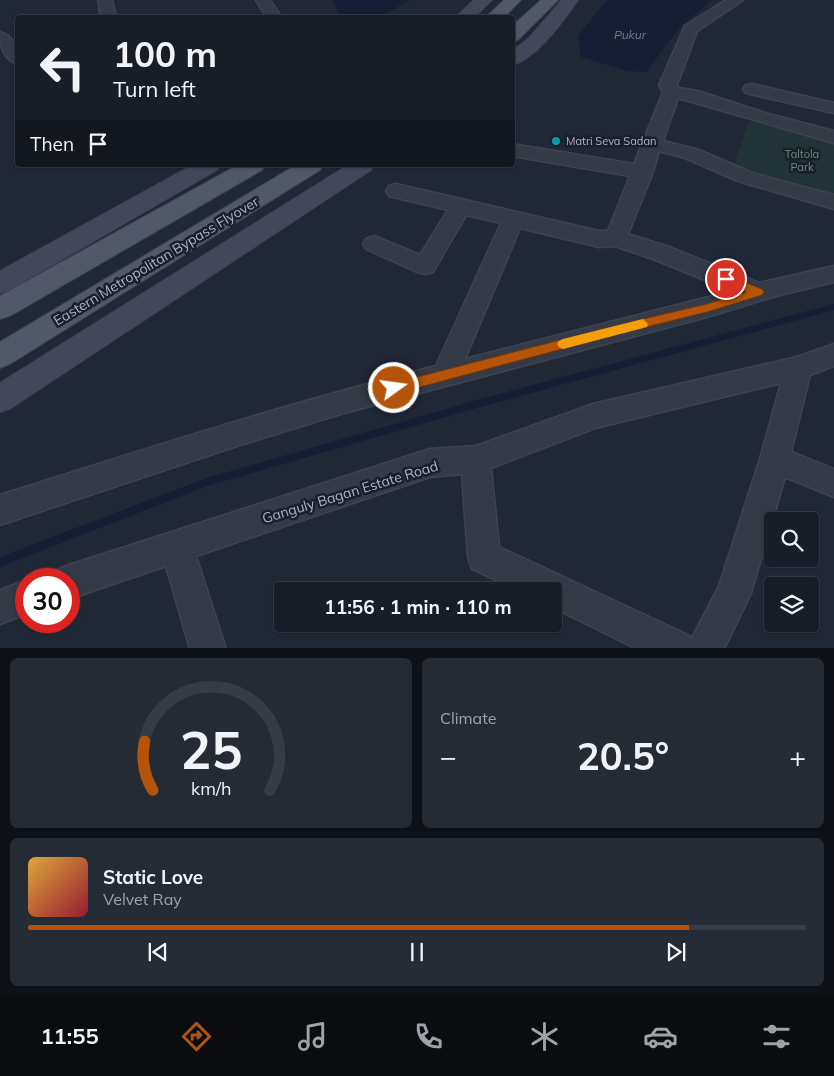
<!DOCTYPE html>
<html lang="en">
<head>
<meta charset="utf-8">
<style>
  :root { --surface:#181e28; --page:#252b34; --text:#f1f3f6; --muted:#9fa2a8; --line:#363c45; --accent:#b45309 }
  body { margin:0; font-family:Mulish,sans-serif; background:var(--page); color:var(--text); height:100vh; display:flex; flex-direction:column; font-size:19px; white-space:nowrap }
  * { box-sizing:border-box; margin:0 }
  p { font-size:16px; color:var(--muted) }
  .icon { flex:none; width:28px; height:28px; fill:none; stroke:currentColor; stroke-width:2; stroke-linecap:round; stroke-linejoin:round }
  .map { position:relative; height:648px; overflow:hidden }
  .sheet { display:flex; flex-direction:column; gap:10px; padding:10px; background:#0d1016; flex:1 }
  .sheet>* { flex:none }
  .banner { position:absolute; left:15px; top:15px; width:500px; height:152px; border-radius:5px; box-shadow:0 1px 4px #0004,0 0 0 1px var(--line); background:#181e28; color:var(--text); overflow:hidden }
  .fabs { position:absolute; left:764px; top:512px; display:grid; gap:10px }
  .fabs a { display:grid; place-items:center; width:55px; height:55px; border-radius:5px; background:var(--surface); box-shadow:0 1px 4px #0004,0 0 0 1px var(--line); font-size:25px }
  .speed { position:absolute; left:15px; top:568px; display:flex; gap:10px; font-size:25px; font-weight:700; text-align:center }
  .speed>* { display:grid; place-content:center; width:65px; height:65px; border-radius:50%; background:var(--surface); box-shadow:0 1px 4px #0004,0 0 0 1px var(--line); line-height:1 }
  .speed .limit { border:8px solid #d22; background:#fff; color:#111 }
  .pin { position:absolute; display:grid; place-items:center; width:42px; height:42px; color:#fff; margin:-21px; border:2px solid #fff; border-radius:50%; box-shadow:0 1px 5px #0007 }
  .me { position:absolute; width:55px; margin:-28px; rotate:76deg; stroke-linejoin:round; filter:drop-shadow(0 0 4px #0008) }
  .turn { display:flex; align-items:center; gap:18px; height:105px; padding:0 15px; font-size:22px }
  .turn .icon { width:65px; height:65px; stroke-width:2.5 }
  .turn b { display:block; font-size:35px; line-height:42px }
  .then { display:flex; align-items:center; height:48px; padding:0 15px; background:#0003; gap:10px; font-size:19px }
  .big { font-size:38px; font-weight:700; line-height:1.1 }
  .sheet .card { flex:1; display:flex; flex-direction:column; justify-content:center; gap:8px; min-width:0; padding:0 18px; border-radius:8px; background:var(--page) }
  .sheet .dial { align-items:center; gap:0 }
  .dial svg { height:130px; overflow:visible; fill:none; stroke:var(--line); stroke-width:7; stroke-linecap:round; text-anchor:middle }
  .dial text { fill:var(--text); stroke:none }
  .song { display:flex; align-items:center; gap:15px }
  .cover { width:60px; height:60px; border-radius:8px; background:linear-gradient(135deg,hsl(40 70% 55%),hsl(350 70% 35%)) }
  .played { height:5px; border-radius:2px; background:linear-gradient(90deg,var(--accent) 85%,var(--line) 85%) }
  .keys { display:flex; justify-content:space-around; direction:ltr }
  .heat { display:flex; justify-content:space-between; align-items:center; font-size:28px; direction:ltr }
  .sheet .tiles { flex:1; display:grid; gap:10px; grid-template-columns:1fr 1fr }
  .card:last-child { grid-column:span 2 }
  .trip { position:absolute; left:274px; top:582px; width:288px; height:50px; border-radius:5px; background:var(--surface); box-shadow:0 1px 4px #0004,0 0 0 1px var(--line); font-weight:700; line-height:50px; text-align:center }
  .tabs { display:flex; height:80px; justify-content:space-around; align-items:center; background:#0a0c10; color:var(--muted) }
  .tabs .icon { width:35px; height:35px }
  .tabs .on { color:var(--accent) }
  .tabs b { font-size:22px; color:var(--text) }
  .map>svg:first-child { display:block }
  .green { fill:#223337 }
  .water { fill:#151e32 }
  .lines { fill:none; stroke-linecap:round; stroke-linejoin:round }
  .stream { fill:#151e32; fill-rule:evenodd }
  .street-casing { stroke:#3d4350; stroke-width:3 }
  .secondary-casing { stroke:#3d4350; stroke-width:2 }
  .primary-casing { stroke:#3d4350; stroke-width:2 }
  .street { fill:#343a46; fill-rule:evenodd }
  .secondary { fill:#424859; fill-rule:evenodd }
  .primary { fill:#515867; fill-rule:evenodd }
  .route { fill:#b45309; stroke:#753606 }
  .slow { fill:#f59e0b }
  .culture-dot { fill:#0f9aa8; stroke:#191f2b; stroke-width:2 }
  .labels { text-anchor:middle; stroke-width:5; stroke-linejoin:round; paint-order:stroke }
  .far-poi-label { font-size:11px; fill:#aeb4c3; stroke:#191f2b; text-anchor:start }
  .far-park-label { font-size:11px; fill:#679275; stroke:#191f2b }
  .far-water-label { font-size:12px; font-style:italic; fill:#687ba1; stroke:#191f2b }
  .street-label { font-size:14px; fill:#aeb4c3; stroke:#191f2b }
</style>
</head>
<body>
<div class="map">
<svg width="834" height="649" viewBox="0 0 834 649">
  <rect width="100%" height="100%" fill="#202836"/>
  <!-- green -->
  <path class="green" d="M758 119 834 139V199L733 168 748 124Z"/>
  <!-- water -->
  <path class="water" d="M333 0H409L381 17 340 18Z
    M607 0H712L680 27 646 72 628 71 581 57 578 36Z"/>
  <g class="lines">
    <!-- stream -->
    <path class="stream" d="M834 304V310L477 408 207 486 0 567V557L207 478 477 400Z"/>
    <defs>
      <path id="street" d="M98 0H112L116 18H101Z
        M256 0H270L282 18H267Z
        M726 0H743L697 31 677 85 678 88 698 91 765 113 834 131V143L678 98 663 141 699 150 752 173 834 195V209L738 181 685 158 659 151 653 172 628 234 669 247 759 283 834 266V282L776 296 707 317 344 413 240 445 0 525V495C145 449 289 403 436 366L501 223 466 215 433 272 425 274 417 272 366 249 363 244 366 239 374 236 420 255 448 210 389 196 386 191 389 186 396 184 599 231H608L630 176 512 156V144L634 164 663 92 659 85 685 26ZM520 228 599 247 615 246 653 259 732 291 465 359Z
        M0 32C15 36 18 51 18 64 3 60 0 45 0 32Z
        M752 84 834 103V113L746 93 743 89 746 85Z
        M834 344V366L810 375 791 452 834 469V497L785 477 751 593 724 649H637L552 607V591H519L472 569 468 557 462 474 430 477 196 556 226 649H190L166 566 69 599V579H54L57 570 69 565 430 449 476 446 593 404 797 357ZM781 383 760 459 719 586 691 640 690 636 499 547 491 468 595 428Z
        M26 580V614L0 624V590Z"/>
      <path id="secondary" d="M474 0H492L473 18H455Z
        M562 0H578C565 19 535 60 512 65V51L529 38Z
        M193 165H220L217 170 9 290 0 293V271Z
        M348 165H374L371 170 11 408 0 412V383Z"/>
      <path id="primary" d="M504 0H521L503 18H485Z
        M541 0H558L518 40 512 41V26Z
        M238 165H265L262 170 10 316 0 319V296Z
        M296 165H323L320 170 10 364 0 368V342Z"/>
    </defs>
    <!-- street casing -->
    <use href="#street" class="street-casing"/>
    <!-- secondary casing -->
    <use href="#secondary" class="secondary-casing"/>
    <!-- primary casing -->
    <use href="#primary" class="primary-casing"/>
    <!-- street -->
    <use href="#street" class="street"/>
    <!-- secondary -->
    <use href="#secondary" class="secondary"/>
    <!-- primary -->
    <use href="#primary" class="primary"/>
  </g>
  <!-- route -->
  <path class="route" d="M726 275 762 289 764 292 762 295 707 312 622 333 394 394 390 392 388 388 390 385 394 383 622 324 707 304 746 292 722 282 721 279 722 276Z"/>
  <!-- slow -->
  <path class="slow" d="M643 319 648 324 647 327 563 349 559 347 557 344 559 341 563 339Z"/>
  <!-- markers -->
  <circle class="culture-dot" cx="556" cy="141" r="5"/>
  <g class="labels">
    <!-- far-poi labels -->
    <g class="far-poi-label">
      <text x="566" y="145">Matri Seva Sadan</text>
    </g>
    <!-- far-park labels -->
    <g class="far-park-label">
      <text x="802" y="158">Taltola<tspan x="802" dy="13">Park</tspan></text>
    </g>
    <!-- far-water labels -->
    <g class="far-water-label">
      <text x="630" y="39">Pukur</text>
    </g>
    <!-- street labels -->
    <g class="street-label">
      <text transform="translate(156 261) rotate(-31)" y="5">Eastern Metropolitan Bypass Flyover</text>
      <text transform="translate(350 492) rotate(-17)" y="5">Ganguly Bagan Estate Road</text>
    </g>
  </g>
</svg>
<div class="fabs">
<a><svg class="icon" aria-label="search" viewBox="0 0 24 24"><circle cx="10" cy="10" r="6"/><path d="M15 15l6 6"/></svg></a>
<a><svg class="icon" aria-label="layers" viewBox="0 0 24 24"><path d="M12 4l9 5-9 5-9-5zM3 14l9 5 9-5"/></svg></a>
</div>
<div class="speed"><div class="limit">30</div></div>
<div class="pin" style="left:726px;top:279px;background:#d93025"><svg class="icon" aria-label="arrive" viewBox="0 0 24 24"><path d="M6 21V4h12l-3 4 3 4H6"/></svg></div>
<svg class="me" style="left:394px;top:388px" viewBox="-20 -20 40 40"><circle r="17" fill="#b45309" stroke="#fff" stroke-width="3"/><path d="M0-11L8 9 0 5-8 9z" fill="#fff"/></svg>
<div class="trip">11:56 · 1 min · 110 m</div>
<div class="banner">
<div class="turn"><svg class="icon" aria-label="left" viewBox="0 0 24 24"><path d="M17 20v-9H6M10 6l-5 5 5 5"/></svg><div><b>100 m</b>Turn left</div></div>
<div class="then">Then<svg class="icon" aria-label="arrive" viewBox="0 0 24 24"><path d="M6 21V4h12l-3 4 3 4H6"/></svg></div>
</div>
</div>
<section class="sheet">
<div class="tiles">
<div class="card dial"><svg viewBox="0 0 100 80">
<path d="M14 69A42 42 0 1 1 86 69"/>
<path d="M14 69A42 42 0 0 1 9 39" stroke="#b45309"/>
<text x="50" y="56" font-size="32" font-weight="700">25</text>
<text x="50" y="72" font-size="11">km/h</text>
</svg></div>
<div class="card"><p>Climate</p>
<div class="heat"><a>−</a><b class="big">20.5°</b><a>+</a></div>
</div>
<div class="card">
<div class="song"><i class="cover"></i><div><b>Static Love</b><p>Velvet Ray</p></div></div>
<div class="played"></div>
<div class="keys"><svg class="icon" aria-label="previous" viewBox="0 0 24 24"><path d="M18 5L8 12l10 7zM5 5v14"/></svg><svg class="icon" aria-label="pause" viewBox="0 0 24 24"><path d="M8 5v14M16 5v14"/></svg><svg class="icon" aria-label="next" viewBox="0 0 24 24"><path d="M6 5l10 7-10 7zM19 5v14"/></svg></div>
</div>
</div>
</section>
<nav class="tabs">
<b>11:55</b>
<svg class="icon on" aria-label="directions" viewBox="0 0 24 24"><path d="M12 3l9 9-9 9-9-9zM9 14v-3h6M13 9l2 2-2 2"/></svg>
<svg class="icon" aria-label="music" viewBox="0 0 24 24"><path d="M9 18V5l10-2v13"/><circle cx="6" cy="18" r="3"/><circle cx="16" cy="16" r="3"/></svg>
<svg class="icon" aria-label="phone" viewBox="0 0 24 24"><path d="M5 4h4l2 5-3 2q2 4 5 5l2-3 5 2v4C11 20 4 13 5 4z"/></svg>
<svg class="icon" aria-label="climate" viewBox="0 0 24 24"><path d="M12 3v18M4 7l16 10M4 17L20 7"/></svg>
<svg class="icon" aria-label="car" viewBox="0 0 24 24"><path d="M5 17H2v-5l4-1 3-4h7l3 4 3 1v5h-3M9 17h6M6 11h13"/><circle cx="7" cy="17" r="2"/><circle cx="17" cy="17" r="2"/></svg>
<svg class="icon" aria-label="filters" viewBox="0 0 24 24"><path d="M4 7h16M4 17h16"/><circle cx="9" cy="7" r="2"/><circle cx="15" cy="17" r="2"/></svg>
</nav>
</body>
</html>
